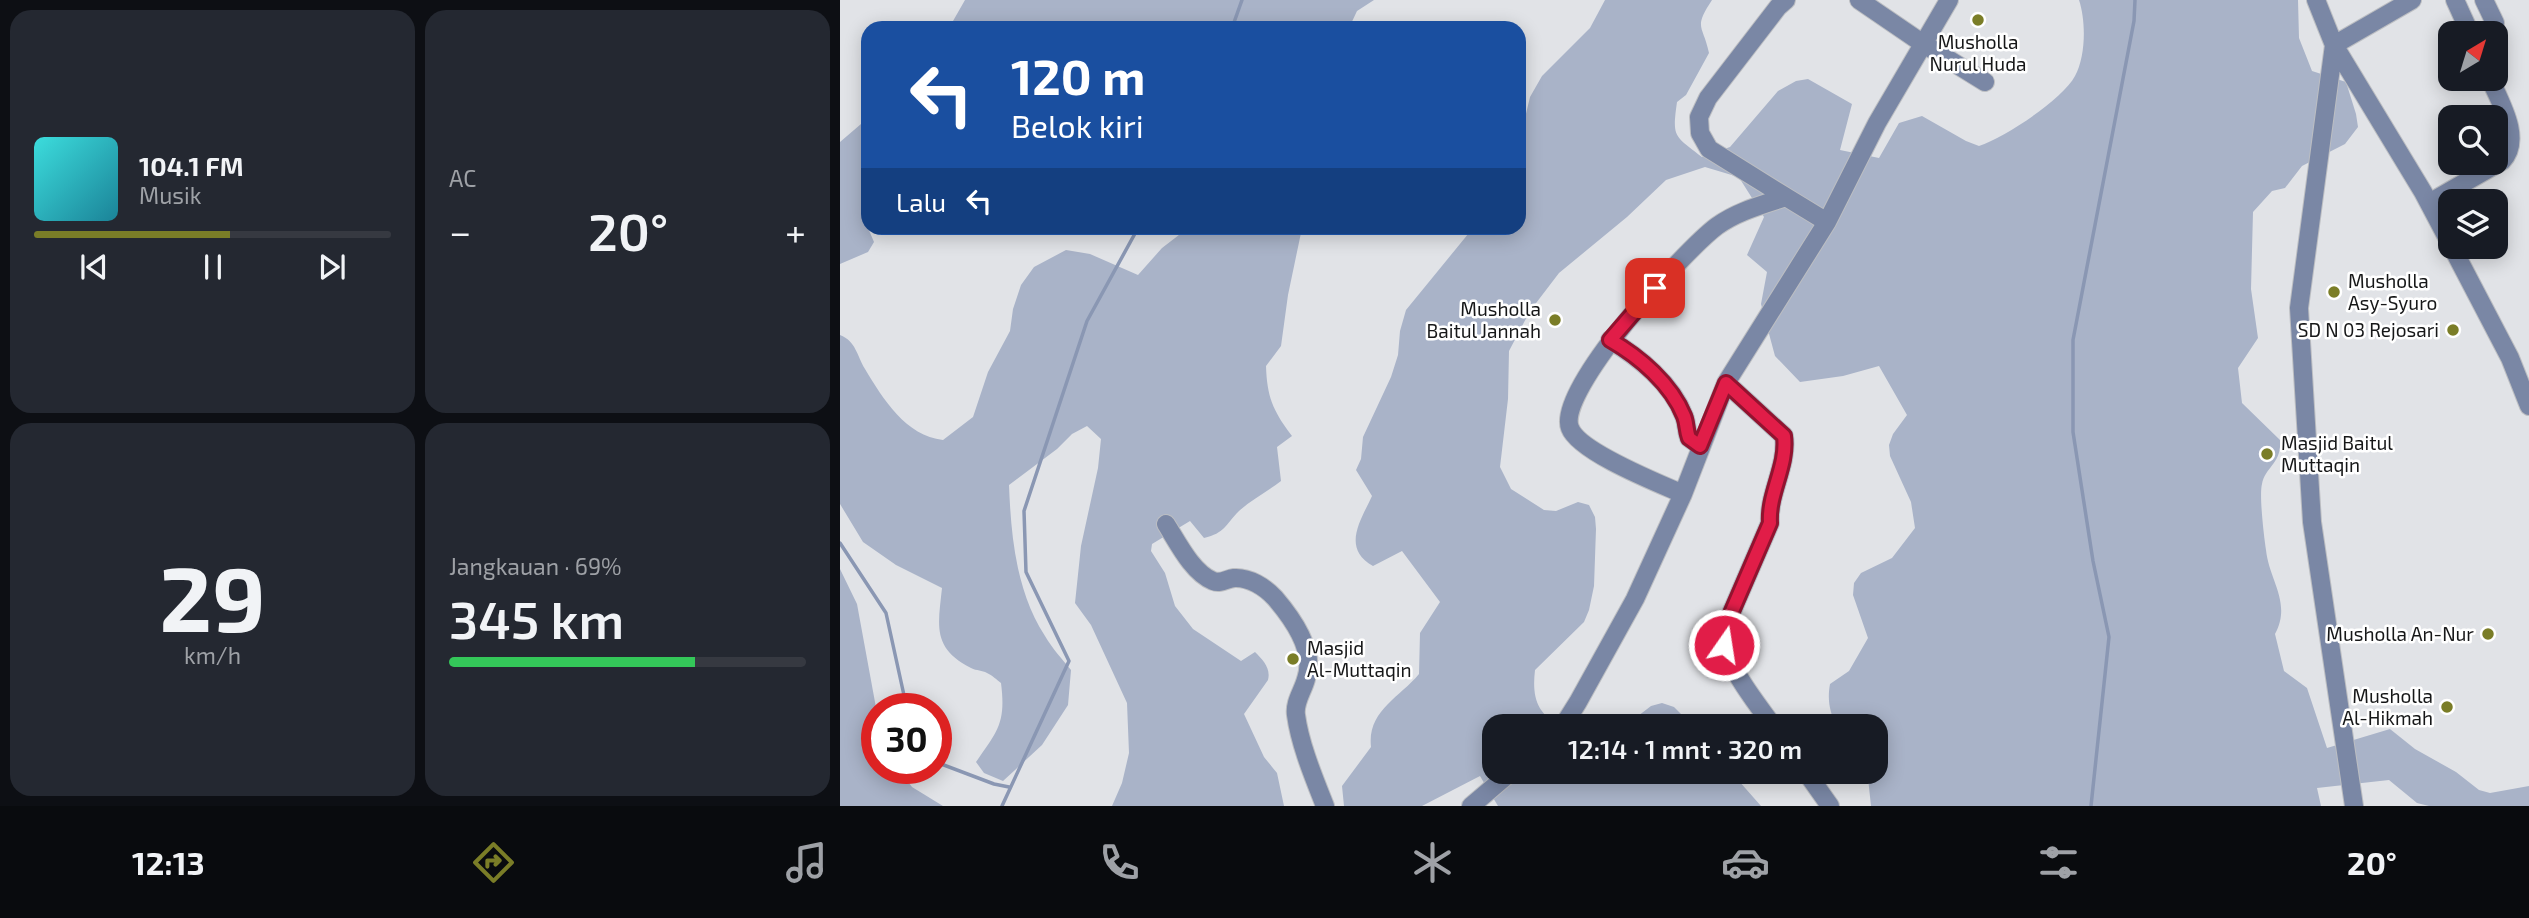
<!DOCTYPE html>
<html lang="id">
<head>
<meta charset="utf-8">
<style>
  :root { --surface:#171b24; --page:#242831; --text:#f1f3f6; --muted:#9ea1a6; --line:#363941; --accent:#7a7d27 }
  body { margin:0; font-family:"Exo 2",sans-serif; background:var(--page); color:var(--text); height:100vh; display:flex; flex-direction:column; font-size:26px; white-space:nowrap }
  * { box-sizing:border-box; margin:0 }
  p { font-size:23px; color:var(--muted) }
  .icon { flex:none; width:38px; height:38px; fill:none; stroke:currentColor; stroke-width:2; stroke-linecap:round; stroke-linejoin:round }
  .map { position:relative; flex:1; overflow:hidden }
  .panel { display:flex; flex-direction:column; gap:10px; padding:10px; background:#0d0f14; width:840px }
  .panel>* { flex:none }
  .top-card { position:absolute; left:21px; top:21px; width:665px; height:214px; border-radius:21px; box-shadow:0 4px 18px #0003; background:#1a4fa0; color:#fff; overflow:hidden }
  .needle { width:46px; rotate:38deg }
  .controls { position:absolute; left:1598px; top:21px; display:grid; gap:14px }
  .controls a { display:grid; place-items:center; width:70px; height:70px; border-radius:14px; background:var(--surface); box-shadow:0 4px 18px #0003; font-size:35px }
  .speed { position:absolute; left:21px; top:693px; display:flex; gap:14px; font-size:35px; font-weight:700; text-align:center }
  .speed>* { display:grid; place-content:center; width:91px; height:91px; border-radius:50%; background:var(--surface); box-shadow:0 4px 18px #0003; line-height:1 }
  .speed .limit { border:10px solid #d22; background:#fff; color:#111 }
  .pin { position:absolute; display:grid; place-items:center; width:60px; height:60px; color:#fff; margin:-30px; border-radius:14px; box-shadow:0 4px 10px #0006 }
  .me { position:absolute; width:77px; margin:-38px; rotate:13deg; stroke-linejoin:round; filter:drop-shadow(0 0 5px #0008) }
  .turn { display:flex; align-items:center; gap:24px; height:147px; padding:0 35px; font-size:32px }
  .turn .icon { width:91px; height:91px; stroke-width:2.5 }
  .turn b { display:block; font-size:49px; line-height:60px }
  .then { display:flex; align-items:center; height:66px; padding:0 35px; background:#0003; gap:14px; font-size:26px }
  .big { font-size:52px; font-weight:600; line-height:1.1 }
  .panel .tile { flex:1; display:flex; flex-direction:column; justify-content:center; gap:10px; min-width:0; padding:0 24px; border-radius:21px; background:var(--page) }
  .panel .dial { align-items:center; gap:0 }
  .dial b { font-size:91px; line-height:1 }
  .song { display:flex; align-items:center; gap:21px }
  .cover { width:84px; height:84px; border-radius:10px; background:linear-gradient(135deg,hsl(180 70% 55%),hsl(190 70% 35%)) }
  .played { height:7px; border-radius:4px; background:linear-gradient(90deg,var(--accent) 55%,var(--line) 55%) }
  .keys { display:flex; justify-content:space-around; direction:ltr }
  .heat { display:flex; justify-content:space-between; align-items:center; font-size:38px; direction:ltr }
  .charge { height:10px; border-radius:5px; background:linear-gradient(90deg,#34c759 69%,var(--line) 0) }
  .panel .tiles { flex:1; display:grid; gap:10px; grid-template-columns:repeat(2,1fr) }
  .trip { position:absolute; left:642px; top:714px; width:406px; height:70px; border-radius:21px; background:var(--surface); box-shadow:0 4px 18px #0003; font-weight:600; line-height:70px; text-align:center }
  .tabs { display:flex; height:112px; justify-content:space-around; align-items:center; background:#090b0e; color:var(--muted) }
  .tabs .icon { width:49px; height:49px }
  .tabs .active { color:var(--accent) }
  .tabs b { font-size:32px; color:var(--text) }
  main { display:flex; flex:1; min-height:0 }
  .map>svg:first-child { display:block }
  .green { fill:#a9b3c8 }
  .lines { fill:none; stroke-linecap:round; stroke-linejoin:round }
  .stream { stroke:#8a97b3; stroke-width:3.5 }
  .minor-casing { stroke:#bcbec2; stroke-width:20 }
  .minor { stroke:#7a87a5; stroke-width:18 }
  .route-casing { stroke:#92132f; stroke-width:18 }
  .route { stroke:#e11d48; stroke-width:12 }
  .poi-dot { fill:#7a7d27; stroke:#fff; stroke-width:2.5 }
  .labels { text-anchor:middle; stroke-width:5; stroke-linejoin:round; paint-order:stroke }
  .poi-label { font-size:19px; fill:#161718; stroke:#fff; text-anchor:end }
</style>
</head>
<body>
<main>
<section class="panel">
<div class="tiles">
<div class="tile">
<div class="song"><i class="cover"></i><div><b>104.1 FM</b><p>Musik</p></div></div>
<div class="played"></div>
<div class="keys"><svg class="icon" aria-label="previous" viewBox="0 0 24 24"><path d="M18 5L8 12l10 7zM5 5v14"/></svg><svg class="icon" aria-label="pause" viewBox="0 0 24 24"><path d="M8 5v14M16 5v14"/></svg><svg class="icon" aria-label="next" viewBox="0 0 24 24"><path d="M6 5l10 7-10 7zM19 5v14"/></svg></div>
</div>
<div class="tile"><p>AC</p>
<div class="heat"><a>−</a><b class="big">20°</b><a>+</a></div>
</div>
<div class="tile dial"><b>29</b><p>km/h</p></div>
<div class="tile"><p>Jangkauan · 69%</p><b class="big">345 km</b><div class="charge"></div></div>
</div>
</section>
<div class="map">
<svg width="1689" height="806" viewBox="0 0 1689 806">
  <rect width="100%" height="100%" fill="#e1e3e7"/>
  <!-- green -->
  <path class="green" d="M125 0H534L517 11 509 28H109Z
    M765 0H872C853 29 863 24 869 53L846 95 837 102C832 138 834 135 862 157L890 147 938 91 956 81 968 79 1012 104 1000 150 1039 158 1059 123 1082 116 1126 141 1139 146C1165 137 1222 100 1235 76 1246 56 1246 21 1239 0H1458L1459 38 1472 71 1506 82 1516 114 1518 127 1505 144 1462 166 1445 188 1432 191 1413 212 1411 289 1418 338 1398 368 1402 403 1440 440C1442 463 1425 467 1422 484 1419 495 1424 537 1426 550 1429 580 1452 603 1435 634L1444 671 1467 688 1487 748 1550 729 1575 749 1616 772 1639 790 1650 793 1689 786V806H1589L1577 803 1549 780 1477 788 1481 806H1031L1028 778 1024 772H1036V726H996C990 711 987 701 990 684L1009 671 1028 638 1013 595 1014 583 1021 573 1052 558 1075 528 1071 502 1050 456 1049 445 1053 434 1067 415 1039 366 1003 376 960 382 935 356 921 304 927 272 907 255 924 217 900 179 895 176 865 167 826 180 787 217 719 273 690 311 669 351 668 399 660 467 671 489 704 510 716 511 738 502 749 505 755 517 756 529 754 586 749 610 744 622 695 670C692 696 696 714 721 726H654V772H891L921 806H658L640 776 582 806H504L502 786 531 747C527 711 559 698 579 674L580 633 600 602 562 551 533 566C501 548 521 520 532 496L516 470 521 459 523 437 551 377 558 355 560 331 566 310 633 228H679V143L690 97 702 76 750 28Z
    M28 118V228L34 242 28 252 0 264V142Z
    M348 228H462L448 295 441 346 426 366C427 397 433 411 452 436L437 447 441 481C428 491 411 500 399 511 385 525 385 533 364 538L350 521 312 544 311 551 325 573 335 606 353 629 401 661 415 652C423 660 431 668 428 680L404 714 424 757 437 773 444 806H272L282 783 289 753 287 703 251 625 235 603 241 546 258 468 261 439 247 426 232 434 217 449 169 485C171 536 176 591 205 636 212 648 222 659 231 670L228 705 202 745 163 781 144 773 136 762C158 730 166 723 161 683 157 680 152 675 147 673 142 670 137 671 131 668 92 648 98 626 102 588L56 565 23 542 0 504V335C16 341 17 356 25 369 43 399 66 436 103 440L133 417 148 372 170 331 173 309 181 285 194 267 226 250 250 254 298 275 322 248Z
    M0 569 17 604 37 713V768H58L72 787 103 806H0Z
    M822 703 834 707 853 726H785L811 706Z"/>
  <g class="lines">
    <!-- stream -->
    <path class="stream" d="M392 28 402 0
      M0 543 46 613 67 709
      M96 762 154 784 169 787
      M162 806 229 661 186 572 184 511 247 321 298 228
      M1251 806 1269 637 1253 561 1233 432V340L1294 21 1295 0"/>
    <defs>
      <path id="minor" d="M1019 0 1082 43 1145 82
        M1476 0 1494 45 1583 192 1610 243
        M1615 0 1630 33
        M1644 0 1655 23
        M946 197 869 149 860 133 859 117 868 98 938 7 946 0
        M1589 203 1662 161C1683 139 1660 102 1650 79
        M1612 247 1670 358 1689 406
        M770 340C799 357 832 384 844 416 847 423 846 430 849 438L860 446
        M886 383 944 436C948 466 928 493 930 523L883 632C886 667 913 698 933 726
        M843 494C818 483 739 452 730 428 715 391 846 249 877 226 898 211 922 205 946 197L987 222
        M326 524C338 543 352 572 373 581 381 584 386 579 394 578 409 577 425 587 435 598 453 619 476 651 466 679 463 691 454 702 456 715 460 745 474 778 485 806
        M723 726 738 702 795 599 843 494 886 383 987 222 1037 123 1109 0
        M966 772 990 806
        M631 806 671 772
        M1514 806 1472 522 1459 308 1494 45 1572 0"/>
    </defs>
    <!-- minor casing -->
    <use href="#minor" class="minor-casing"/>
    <!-- minor -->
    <use href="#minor" class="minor"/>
  </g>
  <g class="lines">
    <defs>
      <path id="route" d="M815 288 770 340C800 357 831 384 844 416 847 423 846 430 849 438L860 446 886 383 944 436C948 466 928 493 930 523L883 632 884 645"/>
    </defs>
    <!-- route casing -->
    <use href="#route" class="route-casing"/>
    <!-- route -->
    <use href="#route" class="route"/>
  </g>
  <!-- markers -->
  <g class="poi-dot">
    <circle cx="1138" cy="20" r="7"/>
    <circle cx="1494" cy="292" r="7"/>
    <circle cx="715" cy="320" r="7"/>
    <circle cx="1613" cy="330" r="7"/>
    <circle cx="1427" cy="454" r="7"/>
    <circle cx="1648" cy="634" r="7"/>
    <circle cx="453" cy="659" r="7"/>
    <circle cx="1607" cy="707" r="7"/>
  </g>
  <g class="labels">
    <!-- poi labels -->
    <g class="poi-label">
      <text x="1138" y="49" text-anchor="middle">Musholla<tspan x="1138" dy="22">Nurul Huda</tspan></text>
      <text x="1508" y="288" text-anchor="start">Musholla<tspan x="1508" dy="22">Asy-Syuro</tspan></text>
      <text x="701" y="316">Musholla<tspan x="701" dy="22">Baitul Jannah</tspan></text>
      <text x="1599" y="337">SD N 03 Rejosari</text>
      <text x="1441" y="450" text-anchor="start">Masjid Baitul<tspan x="1441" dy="22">Muttaqin</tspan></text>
      <text x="1634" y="641">Musholla An-Nur</text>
      <text x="467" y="655" text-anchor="start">Masjid<tspan x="467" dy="22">Al-Muttaqin</tspan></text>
      <text x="1593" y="703">Musholla<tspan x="1593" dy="22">Al-Hikmah</tspan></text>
    </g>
  </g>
</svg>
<div class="controls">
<a><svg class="needle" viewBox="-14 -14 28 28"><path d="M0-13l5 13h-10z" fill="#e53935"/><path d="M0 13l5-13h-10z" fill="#9ea1a6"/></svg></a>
<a><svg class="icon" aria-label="search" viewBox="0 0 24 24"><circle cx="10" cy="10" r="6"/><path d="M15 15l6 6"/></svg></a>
<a><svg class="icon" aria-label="layers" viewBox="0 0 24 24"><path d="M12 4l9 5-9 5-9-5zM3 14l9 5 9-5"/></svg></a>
</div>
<div class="speed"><div class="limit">30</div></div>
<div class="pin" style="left:815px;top:288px;background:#d93025"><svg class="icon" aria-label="arrive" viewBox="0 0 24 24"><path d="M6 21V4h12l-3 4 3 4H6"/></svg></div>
<svg class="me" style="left:884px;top:645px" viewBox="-20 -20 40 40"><circle r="17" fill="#e11d48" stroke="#fff" stroke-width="3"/><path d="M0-11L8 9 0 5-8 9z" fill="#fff"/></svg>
<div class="trip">12:14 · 1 mnt · 320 m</div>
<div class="top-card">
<div class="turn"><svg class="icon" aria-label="left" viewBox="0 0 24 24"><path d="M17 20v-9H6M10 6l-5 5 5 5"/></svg><div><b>120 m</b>Belok kiri</div></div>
<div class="then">Lalu<svg class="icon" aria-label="left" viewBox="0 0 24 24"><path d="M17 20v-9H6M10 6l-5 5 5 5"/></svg></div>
</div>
</div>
</main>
<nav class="tabs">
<b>12:13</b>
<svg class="icon active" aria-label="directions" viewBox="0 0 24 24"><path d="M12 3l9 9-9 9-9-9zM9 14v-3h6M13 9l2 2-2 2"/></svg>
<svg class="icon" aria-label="music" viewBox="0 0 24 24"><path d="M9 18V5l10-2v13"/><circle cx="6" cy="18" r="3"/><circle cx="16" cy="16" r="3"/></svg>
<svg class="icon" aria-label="phone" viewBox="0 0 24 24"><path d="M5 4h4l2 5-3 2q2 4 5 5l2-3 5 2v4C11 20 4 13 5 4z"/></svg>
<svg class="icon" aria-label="climate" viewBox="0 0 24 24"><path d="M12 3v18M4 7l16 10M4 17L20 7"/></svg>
<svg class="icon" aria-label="car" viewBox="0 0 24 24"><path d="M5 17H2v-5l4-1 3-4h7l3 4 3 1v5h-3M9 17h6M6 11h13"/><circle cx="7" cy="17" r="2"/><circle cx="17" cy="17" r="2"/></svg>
<svg class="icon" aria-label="filters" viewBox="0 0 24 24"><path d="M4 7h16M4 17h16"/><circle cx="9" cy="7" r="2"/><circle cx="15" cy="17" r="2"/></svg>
<b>20°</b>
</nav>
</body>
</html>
